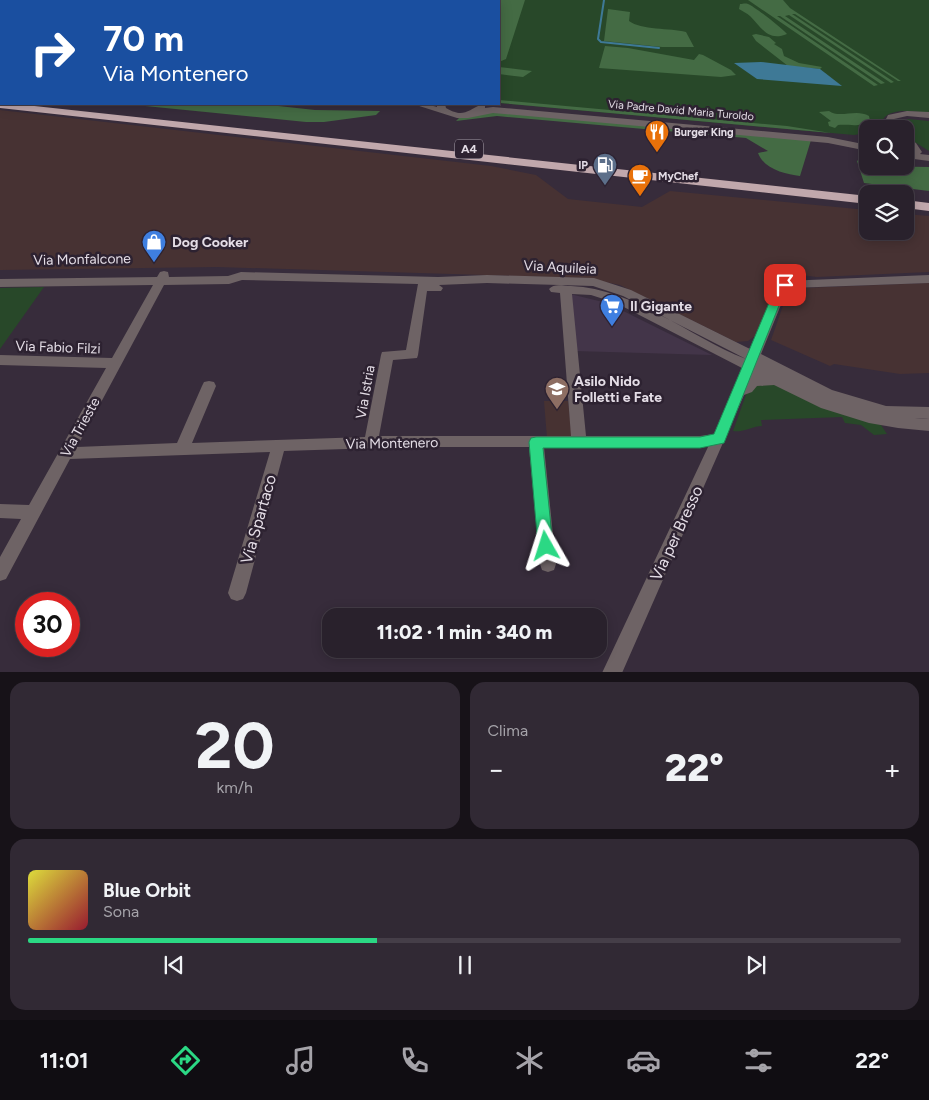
<!DOCTYPE html>
<html lang="it">
<head>
<meta charset="utf-8">
<style>
  :root { --surface:#29212c; --page:#312934; --text:#f1f3f6; --muted:#a5a3a9; --line:#453e48; --accent:#2bd884 }
  body { margin:0; font-family:Figtree,sans-serif; background:var(--page); color:var(--text); height:100vh; display:flex; flex-direction:column; font-size:19px; white-space:nowrap }
  * { box-sizing:border-box; margin:0 }
  p { font-size:16px; color:var(--muted) }
  .icon { flex:none; width:28px; height:28px; fill:none; stroke:currentColor; stroke-width:2; stroke-linecap:round; stroke-linejoin:round }
  .map { position:relative; height:672px; overflow:hidden }
  .details { display:flex; flex-direction:column; gap:10px; padding:10px; background:#171218; flex:1 }
  .details>* { flex:none }
  .top-card { position:absolute; left:0px; top:0px; width:500px; height:105px; box-shadow:0 2px 12px #0003,0 0 0 1px var(--line); background:#1a4fa0; color:#fff; overflow:hidden }
  .buttons { position:absolute; left:859px; top:120px; display:grid; gap:10px }
  .buttons a { display:grid; place-items:center; width:55px; height:55px; border-radius:10px; background:var(--surface); box-shadow:0 2px 12px #0003,0 0 0 1px var(--line); font-size:25px }
  .speed { position:absolute; left:15px; top:592px; display:flex; gap:10px; font-size:25px; font-weight:700; text-align:center }
  .speed>* { display:grid; place-content:center; width:65px; height:65px; border-radius:50%; background:var(--surface); box-shadow:0 2px 12px #0003,0 0 0 1px var(--line); line-height:1 }
  .speed .limit { border:8px solid #d22; background:#fff; color:#111 }
  .pin { position:absolute; display:grid; place-items:center; width:42px; height:42px; color:#fff; margin:-21px; border-radius:10px; box-shadow:0 2px 8px #0006 }
  .me { position:absolute; width:55px; margin:-28px; rotate:354deg; stroke-linejoin:round; filter:drop-shadow(0 0 4px #0008) }
  .turn { display:flex; align-items:center; gap:18px; height:105px; padding:0 20px; font-size:22px }
  .turn .icon { width:65px; height:65px; stroke-width:2.5 }
  .turn b { display:block; font-size:35px; line-height:42px }
  .big { font-size:38px; font-weight:800; line-height:1.1 }
  .details .widget { flex:1; display:flex; flex-direction:column; justify-content:center; gap:8px; min-width:0; padding:0 18px; border-radius:15px; background:var(--page) }
  .details .dial { align-items:center; gap:0 }
  .dial b { font-size:65px; line-height:1 }
  .song { display:flex; align-items:center; gap:15px }
  .cover { width:60px; height:60px; border-radius:8px; background:linear-gradient(135deg,hsl(60 70% 55%),hsl(350 70% 35%)) }
  .played { height:5px; border-radius:2px; background:linear-gradient(90deg,var(--accent) 40%,var(--line) 40%) }
  .keys { display:flex; justify-content:space-around; direction:ltr }
  .heat { display:flex; justify-content:space-between; align-items:center; font-size:28px; direction:ltr }
  .details .tiles { flex:1; display:grid; gap:10px; grid-template-columns:1fr 1fr }
  .widget:last-child { grid-column:span 2 }
  .trip { position:absolute; left:322px; top:608px; width:285px; height:50px; border-radius:15px; background:var(--surface); box-shadow:0 2px 12px #0003,0 0 0 1px var(--line); font-weight:800; line-height:50px; text-align:center }
  .tabs { display:flex; height:80px; justify-content:space-around; align-items:center; background:#100d12; color:var(--muted) }
  .tabs .icon { width:35px; height:35px }
  .tabs .selected { color:var(--accent) }
  .tabs b { font-size:22px; color:var(--text) }
  .map>svg:first-child { display:block }
  .built { fill:#433549 }
  .industrial { fill:#473233 }
  .education { fill:#473232 }
  .green { fill:#284829 }
  .forest { fill:#446b44 }
  .water { fill:#3e7996 }
  .lines { fill:none; stroke-linecap:round; stroke-linejoin:round }
  .stream { stroke:#3e7996; stroke-width:2 }
  .minor { fill:#6e6365; fill-rule:evenodd }
  .tertiary { fill:#6e6365; fill-rule:evenodd }
  .motorway { fill:#c1a8ac; fill-rule:evenodd }
  .tram { stroke:#ada4af; stroke-width:1 }
  .route { fill:#2bd884; stroke:#1c8c56 }
  .labels { text-anchor:middle; stroke-width:5; stroke-linejoin:round; paint-order:stroke }
  .far-street-label { font-size:11px; fill:#e4dde6; stroke:#2d2231 }
  .far-poi-label { font-size:11px; font-weight:bold; fill:#e4dde6; stroke:#2d2231; text-anchor:start }
  .shield { fill:#2d2231; stroke:#ada5b0; stroke-width:1 }
  .shield-label { font-size:12px; font-weight:bold; fill:#e4dde6 }
  .poi-label { font-size:14px; font-weight:bold; fill:#e4dde6; stroke:#2d2231; text-anchor:start }
  .street-label { font-size:14px; fill:#e4dde6; stroke:#2d2231 }
  .near-street-label { font-size:16px; fill:#e4dde6; stroke:#2d2231 }
</style>
</head>
<body>
<div class="map">
<svg width="929" height="673" viewBox="0 0 929 673">
  <rect width="100%" height="100%" fill="#372c3b"/>
  <!-- built -->
  <path class="built" d="M17 0H195L15 1Z
    M570 294 607 303 712 355 574 351Z"/>
  <!-- industrial -->
  <path class="industrial" d="M0 110 491 166 536 175 568 199 642 207 670 191 867 210 868 231H905V214L929 216V272L817 277 784 273 755 336 748 341 736 342 620 285 586 278 217 267 0 270Z
    M929 283V373L900 374 834 364 830 366 771 340 786 297 802 288Z"/>
  <!-- education -->
  <path class="education" d="M544 401H568L572 438H547Z"/>
  <!-- green -->
  <path class="green" d="M195 0H929V113C916 112 894 107 884 118 881 121 882 125 879 129H868L867 133 854 135 499 103V1H193Z
    M908 119 929 121V151L905 136V129H899L900 123Z
    M44 287 0 349V288Z
    M771 382 881 425 887 434 874 435 861 425 845 423 842 417 761 420 762 426C753 426 742 433 733 431L748 389 753 383Z"/>
  <!-- forest -->
  <path class="forest" d="M312 0H525L506 59 499 62V1H311Z
    M748 0H783L790 8 901 81H898L795 14H792L894 82 891 83 789 15 785 16 885 83 881 84 780 16H777L878 85 874 86Z
    M740 4C743 4 745 3 748 4 754 6 783 29 787 34 768 42 762 28 750 16 747 13 742 11 739 9Z
    M608 9 630 12 629 21C641 30 670 28 686 32L694 47H662L604 41Z
    M756 34 769 37 776 43 774 44 782 49 784 56 799 63 822 67 820 69 788 66 756 41 752 35Z
    M605 46 628 48 694 60 699 54 703 55 731 70 736 75 721 77 599 68Z
    M499 67 532 71 523 77 499 74Z
    M499 100 787 126 831 133 501 103Z
    M125 104H260L315 110 380 111 376 115 324 122H306Z
    M829 111C840 119 856 108 869 116L870 121C858 128 851 124 838 125L835 128 829 126 828 122 831 121 819 112Z
    M490 112 811 140 800 176C785 174 764 169 758 153L768 151 746 138 497 116 456 121 459 118Z
    M861 158 867 159 868 166 929 167V191L864 183 857 161Z"/>
  <!-- water -->
  <path class="water" d="M761 62 820 69 842 86 757 79 734 63Z"/>
  <g class="lines">
    <!-- stream -->
    <path class="stream" d="M604 0 598 39 601 42 659 48"/>
    <!-- minor -->
    <path class="minor" d="M164 271 168 272 169 277 228 276 241 272 438 277 487 275 594 278 631 290 750 349 776 288 785 281 929 275V283L791 288 787 290 761 354 832 390 886 406 929 407V419L901 417 929 419V431L898 428 869 423 821 408 774 385 757 386 752 392 744 395 622 673H602L708 447H544L556 564 554 570 548 572 542 570 540 564 529 447H408L284 451 246 593 243 599 237 601 231 599 228 593 270 452 70 459 6 579 0 581V557L21 519 0 518V504L29 505 106 368 0 365V355L112 358 153 285 0 287V279L157 277 160 272ZM242 280 418 284 406 350 382 352 381 355 365 437 192 443 216 386 214 382 209 381 204 382 202 386 177 443 77 447 164 285 229 284ZM487 283 593 286 623 296 746 359C687 336 636 289 571 286 563 286 554 283 549 289L551 292 560 293 571 436H379L393 360 417 358 418 355 427 291H441L443 288 439 285ZM572 294 591 295 616 303 742 368 714 434 700 436H586Z"/>
    <!-- tertiary -->
    <path class="tertiary" d="M0 64H1V68H0Z
      M413 104H426L437 107V104H445L446 108C463 118 467 111 482 104L485 105V108L493 107 828 137 868 145V151L828 143 493 113 468 118H457Z
      M907 111 929 112V118L907 116 894 119 889 129H881L888 115Z
      M905 136 916 143 922 152 920 154 929 155V161L914 159 905 161V155L912 152 905 143Z"/>
    <!-- motorway -->
    <path class="motorway" d="M0 102 1 104H16L868 196V204L0 108Z
      M905 200 929 203V211L905 208Z"/>
    <!-- tram -->
    <path class="tram" d="M7 1 9 0"/>
  </g>
  <!-- route -->
  <path class="route" d="M785 282 791 285 784 293 724 443 700 448H543L553 546 551 551 546 553 541 551 538 546 529 442 531 438 536 437H700L714 434 774 291 782 283Z"/>
  <!-- icons -->
  <defs>
    <symbol id="restaurant-pin" viewBox="-11 -11 22 30"><path d="M0 17L-7.5 6A9.5 9.5 0 1 1 7.5 6Z" fill="#e8710a" stroke="#2d2231"/><path d="M-5-6h1v4h1v-4h1v4h1v-4h1v5L-1.5 .5V6h-2V.5L-5-1ZM5-6V6H3V1.5H1.5Q1.5-4 5-6Z" fill="#fff"/></symbol>
    <symbol id="fuel-pin" viewBox="-11 -11 22 30"><path d="M0 17L-7.5 6A9.5 9.5 0 1 1 7.5 6Z" fill="#5c6f8a" stroke="#2d2231"/><path d="M-5.5-6h7V0h2V4h1.3V-2.5L3-4.5l.8-.8L6-3V5H2.5V1h-1V6h-7ZM-4.2-4.7v3.2H.2V-4.7Z" fill="#fff"/></symbol>
    <symbol id="cafe-pin" viewBox="-11 -11 22 30"><path d="M0 17L-7.5 6A9.5 9.5 0 1 1 7.5 6Z" fill="#e8710a" stroke="#2d2231"/><path d="M-5.5-4.5H6V0H3Q3 3.5 0 3.5H-2.5Q-5.5 3.5-5.5 0ZM3-3.2v2h1.7v-2ZM-6 4.5H4V6H-6Z" fill="#fff"/></symbol>
    <symbol id="shop-pin" viewBox="-11 -11 22 30"><path d="M0 17L-7.5 6A9.5 9.5 0 1 1 7.5 6Z" fill="#3f7fe0" stroke="#2d2231"/><path d="M-5-2.5h2.3a2.7 3.5 0 0 1 5.4 0H5L5.5 6h-11ZM-1.5-2.5h3a1.5 2.3 0 0 0-3 0Z" fill="#fff"/></symbol>
    <symbol id="supermarket-pin" viewBox="-11 -11 22 30"><path d="M0 17L-7.5 6A9.5 9.5 0 1 1 7.5 6Z" fill="#3f7fe0" stroke="#2d2231"/><path d="M-6-5.5h2.5l.6 2H6L4.5 2H-2.5L-4.4-4H-6ZM-1.5 3.2a1.3 1.3 0 1 0 .1 0ZM3 3.2a1.3 1.3 0 1 0 .1 0Z" fill="#fff"/></symbol>
    <symbol id="school-pin" viewBox="-11 -11 22 30"><path d="M0 17L-7.5 6A9.5 9.5 0 1 1 7.5 6Z" fill="#8d6e63" stroke="#2d2231"/><path d="M0-5L7-2L0 1L-7-2ZM-4 1L0 2.5L4 1V4Q0 6-4 4Z" fill="#fff"/></symbol>
  </defs>
  <g fill-rule="evenodd">
    <use href="#restaurant-pin" x="643" y="118" width="28" height="38"/>
    <use href="#fuel-pin" x="591" y="151" width="28" height="38"/>
    <use href="#cafe-pin" x="626" y="162" width="28" height="38"/>
    <use href="#shop-pin" x="140" y="228" width="28" height="38"/>
    <use href="#supermarket-pin" x="598" y="292" width="28" height="38"/>
    <use href="#school-pin" x="543" y="375" width="28" height="38"/>
  </g>
  <g class="labels">
    <!-- far-street labels -->
    <g class="far-street-label">
      <text transform="translate(681 110) rotate(5)" y="4">Via Padre David Maria Turoldo</text>
    </g>
    <!-- far-poi labels -->
    <g class="far-poi-label">
      <text x="674" y="136">Burger King</text>
      <text x="588" y="169" text-anchor="end">IP</text>
      <text x="658" y="180">MyChef</text>
    </g>
    <!-- shield labels -->
    <rect class="shield" x="455" y="139.5" width="28" height="19" rx="4"/>
    <g class="shield-label">
      <text x="469" y="153">A4</text>
    </g>
    <!-- poi labels -->
    <g class="poi-label">
      <text x="172" y="247">Dog Cooker</text>
      <text x="630" y="311">Il Gigante</text>
      <text x="574" y="386">Asilo Nido<tspan x="574" dy="16">Folletti e Fate</tspan></text>
    </g>
    <!-- street labels -->
    <g class="street-label">
      <text transform="translate(82 259) rotate(-1)" y="5">Via Monfalcone</text>
      <text transform="translate(560 267) rotate(3)" y="5">Via Aquileia</text>
      <text transform="translate(58 347) rotate(2)" y="5">Via Fabio Filzi</text>
      <text transform="translate(365 392) rotate(-80)" y="5">Via Istria</text>
      <text transform="translate(80 427) rotate(-61)" y="5">Via Trieste</text>
      <text transform="translate(392 443) rotate(-1)" y="5">Via Montenero</text>
    </g>
    <!-- near-street labels -->
    <g class="near-street-label">
      <text transform="translate(258 519) rotate(-74)" y="6">Via Spartaco</text>
      <text transform="translate(676 533) rotate(-65)" y="6">Via per Bresso</text>
    </g>
  </g>
</svg>
<div class="buttons">
<a><svg class="icon" aria-label="search" viewBox="0 0 24 24"><circle cx="10" cy="10" r="6"/><path d="M15 15l6 6"/></svg></a>
<a><svg class="icon" aria-label="layers" viewBox="0 0 24 24"><path d="M12 4l9 5-9 5-9-5zM3 14l9 5 9-5"/></svg></a>
</div>
<div class="speed"><div class="limit">30</div></div>
<div class="pin" style="left:785px;top:285px;background:#d93025"><svg class="icon" aria-label="arrive" viewBox="0 0 24 24"><path d="M6 21V4h12l-3 4 3 4H6"/></svg></div>
<svg class="me" style="left:546px;top:546px" viewBox="-20 -20 40 40"><path d="M0-17L14 15 0 8-14 15z" fill="#2bd884" stroke="#fff" stroke-width="4"/></svg>
<div class="trip">11:02 · 1 min · 340 m</div>
<div class="top-card">
<div class="turn"><svg class="icon" aria-label="right" viewBox="0 0 24 24"><path d="M7 20v-9h11M14 6l5 5-5 5"/></svg><div><b>70 m</b>Via Montenero</div></div>
</div>
</div>
<section class="details">
<div class="tiles">
<div class="widget dial"><b>20</b><p>km/h</p></div>
<div class="widget"><p>Clima</p>
<div class="heat"><a>−</a><b class="big">22°</b><a>+</a></div>
</div>
<div class="widget">
<div class="song"><i class="cover"></i><div><b>Blue Orbit</b><p>Sona</p></div></div>
<div class="played"></div>
<div class="keys"><svg class="icon" aria-label="previous" viewBox="0 0 24 24"><path d="M18 5L8 12l10 7zM5 5v14"/></svg><svg class="icon" aria-label="pause" viewBox="0 0 24 24"><path d="M8 5v14M16 5v14"/></svg><svg class="icon" aria-label="next" viewBox="0 0 24 24"><path d="M6 5l10 7-10 7zM19 5v14"/></svg></div>
</div>
</div>
</section>
<nav class="tabs">
<b>11:01</b>
<svg class="icon selected" aria-label="directions" viewBox="0 0 24 24"><path d="M12 3l9 9-9 9-9-9zM9 14v-3h6M13 9l2 2-2 2"/></svg>
<svg class="icon" aria-label="music" viewBox="0 0 24 24"><path d="M9 18V5l10-2v13"/><circle cx="6" cy="18" r="3"/><circle cx="16" cy="16" r="3"/></svg>
<svg class="icon" aria-label="phone" viewBox="0 0 24 24"><path d="M5 4h4l2 5-3 2q2 4 5 5l2-3 5 2v4C11 20 4 13 5 4z"/></svg>
<svg class="icon" aria-label="climate" viewBox="0 0 24 24"><path d="M12 3v18M4 7l16 10M4 17L20 7"/></svg>
<svg class="icon" aria-label="car" viewBox="0 0 24 24"><path d="M5 17H2v-5l4-1 3-4h7l3 4 3 1v5h-3M9 17h6M6 11h13"/><circle cx="7" cy="17" r="2"/><circle cx="17" cy="17" r="2"/></svg>
<svg class="icon" aria-label="filters" viewBox="0 0 24 24"><path d="M4 7h16M4 17h16"/><circle cx="9" cy="7" r="2"/><circle cx="15" cy="17" r="2"/></svg>
<b>22°</b>
</nav>
</body>
</html>
